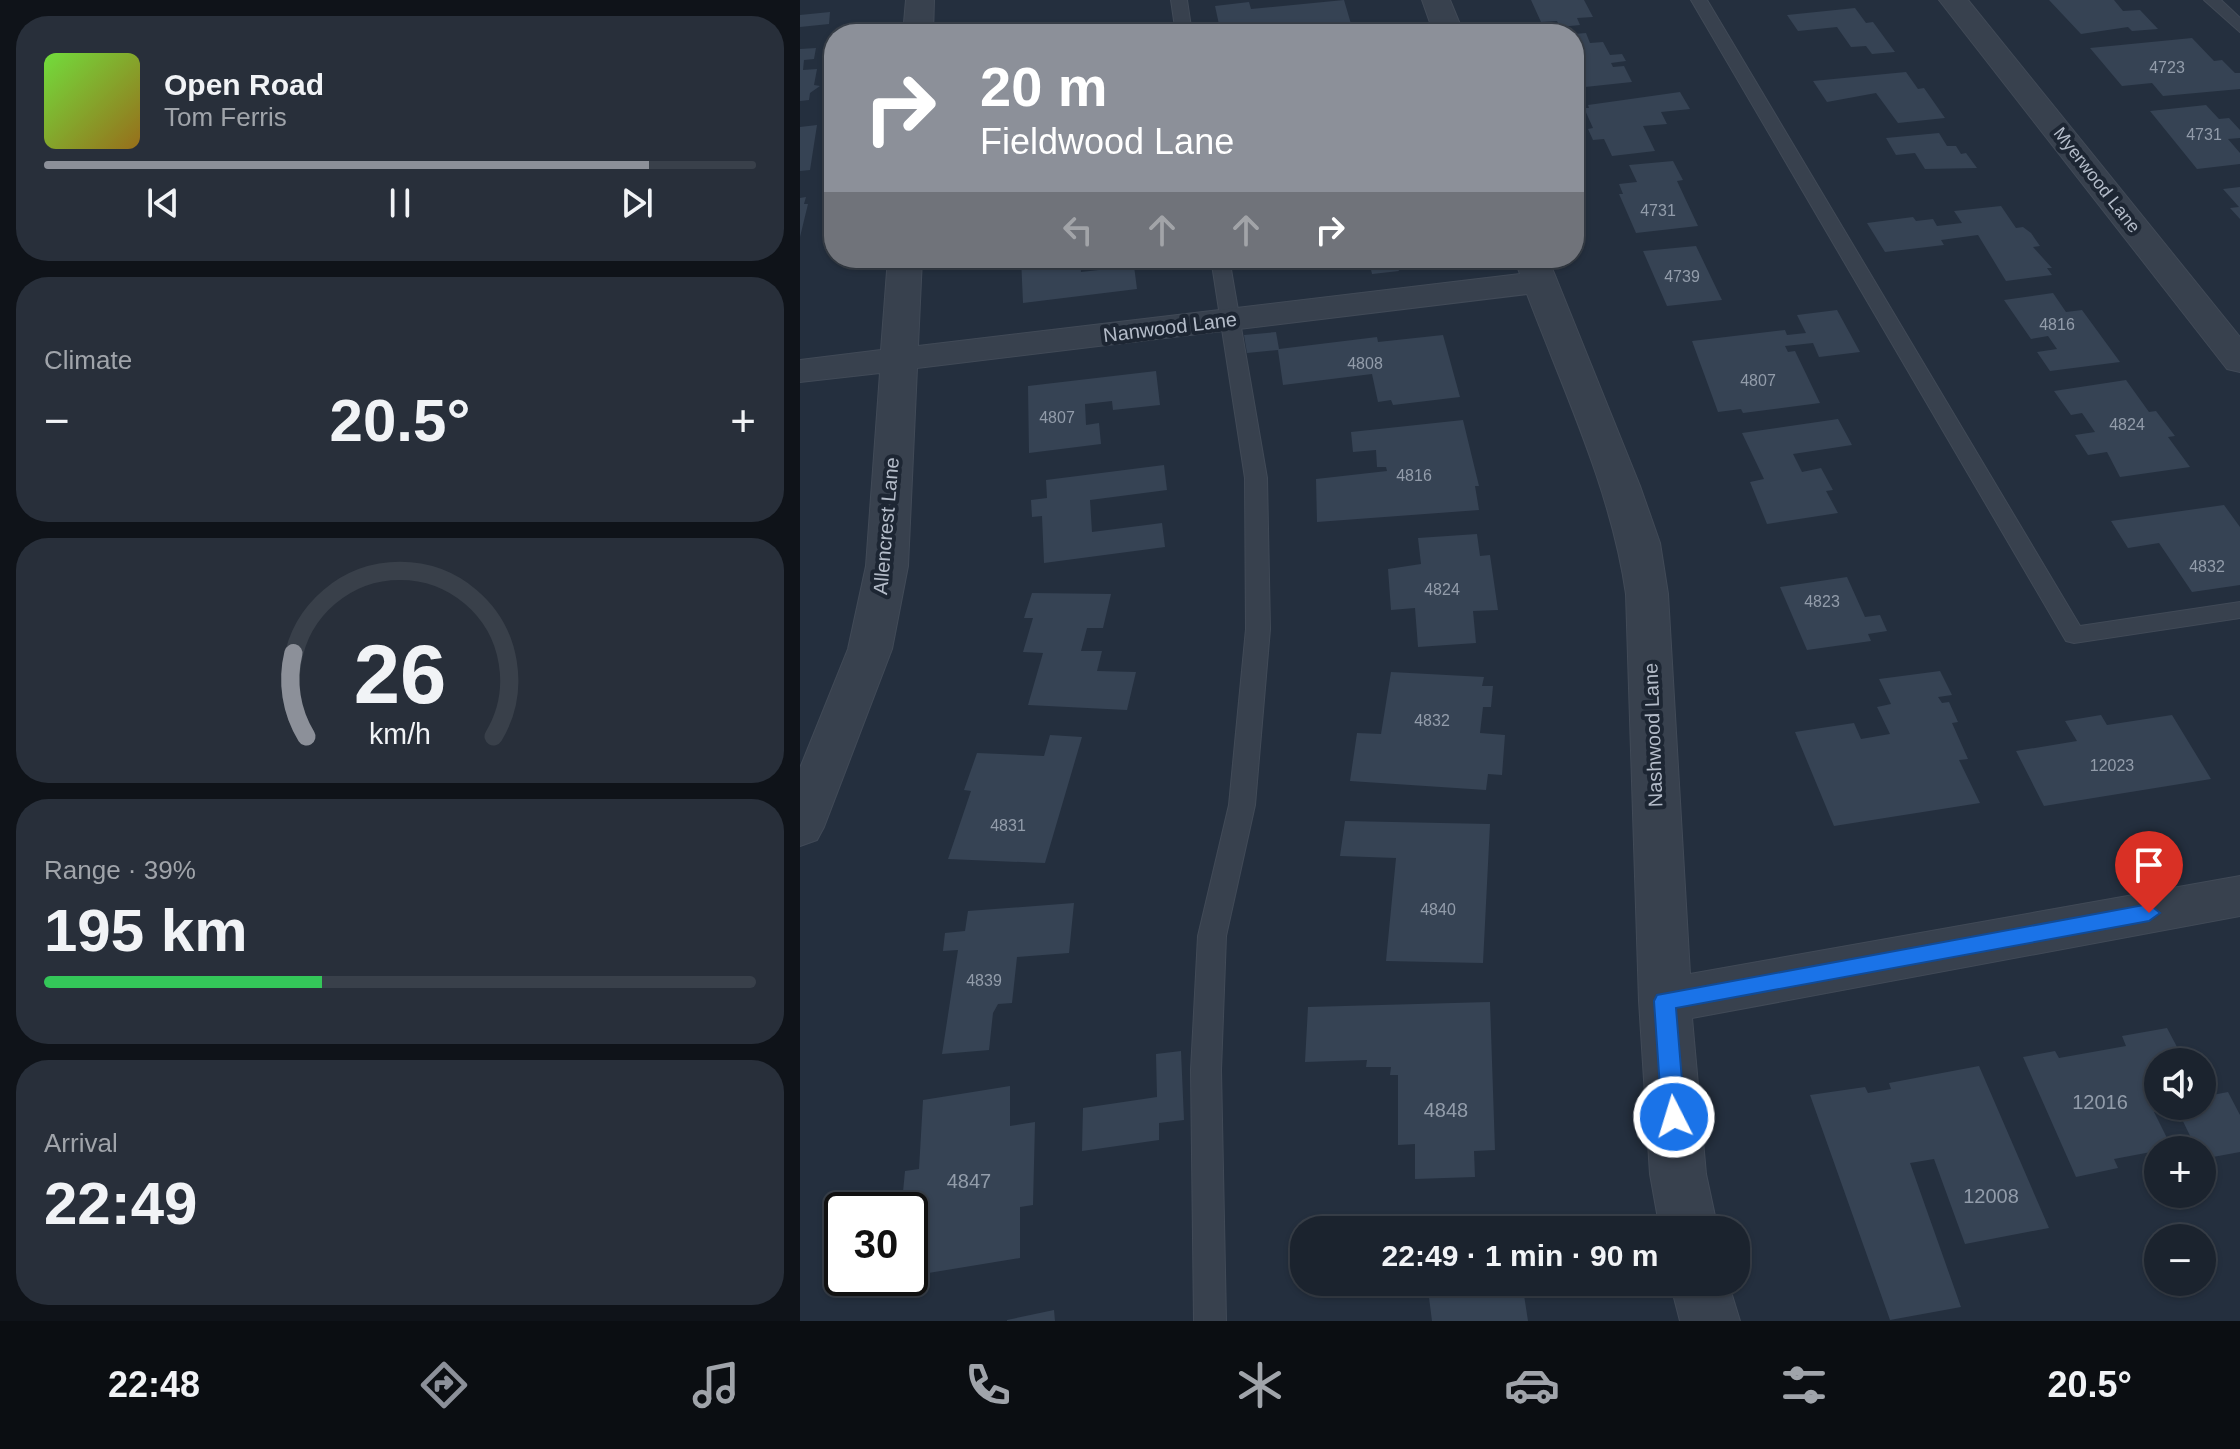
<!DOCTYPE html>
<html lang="en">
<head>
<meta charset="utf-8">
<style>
  :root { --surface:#1b232e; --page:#282f3a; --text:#f1f3f6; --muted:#a0a4aa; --line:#39404a; --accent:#8c9099 }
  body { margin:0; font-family:Arial,sans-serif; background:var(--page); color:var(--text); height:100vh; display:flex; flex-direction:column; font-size:30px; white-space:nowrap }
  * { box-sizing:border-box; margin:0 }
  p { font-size:26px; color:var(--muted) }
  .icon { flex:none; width:44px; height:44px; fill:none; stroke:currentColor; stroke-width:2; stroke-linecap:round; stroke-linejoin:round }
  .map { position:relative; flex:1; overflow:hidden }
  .details { display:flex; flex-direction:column; gap:16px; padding:16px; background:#0f1319; width:800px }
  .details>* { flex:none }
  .top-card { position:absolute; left:24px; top:24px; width:760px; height:244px; border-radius:32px; box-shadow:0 2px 6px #0004,0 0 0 2px var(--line); background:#8c9099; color:#fff; overflow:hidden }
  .fabs { position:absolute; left:1344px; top:1048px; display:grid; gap:16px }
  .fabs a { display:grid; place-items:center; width:72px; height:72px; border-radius:50%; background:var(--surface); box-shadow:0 2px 6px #0004,0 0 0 2px var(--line); font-size:40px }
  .speed { position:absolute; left:24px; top:1192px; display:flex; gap:16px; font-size:40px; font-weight:700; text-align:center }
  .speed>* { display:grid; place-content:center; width:104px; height:104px; border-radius:50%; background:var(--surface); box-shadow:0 2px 6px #0004,0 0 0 2px var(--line); line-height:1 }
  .speed .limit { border:4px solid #111; border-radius:12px; background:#fff; color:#111 }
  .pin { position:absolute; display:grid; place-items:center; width:68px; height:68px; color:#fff; margin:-82px -34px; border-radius:50% 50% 50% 0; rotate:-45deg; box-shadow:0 0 8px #0007 }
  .pin .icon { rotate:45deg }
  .me { position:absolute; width:88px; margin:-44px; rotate:355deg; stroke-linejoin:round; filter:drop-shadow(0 0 6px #0008) }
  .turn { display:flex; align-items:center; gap:28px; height:168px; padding:0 24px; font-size:36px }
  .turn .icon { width:104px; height:104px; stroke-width:2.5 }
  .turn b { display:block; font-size:56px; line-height:68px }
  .lanes { display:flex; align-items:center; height:76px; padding:0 24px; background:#0003; justify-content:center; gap:40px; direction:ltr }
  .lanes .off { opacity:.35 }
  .big { font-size:60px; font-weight:700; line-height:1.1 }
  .details .tile { flex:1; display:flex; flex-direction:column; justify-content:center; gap:12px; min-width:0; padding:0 28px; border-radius:32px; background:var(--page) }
  .details .dial { align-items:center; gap:0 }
  .dial svg { height:208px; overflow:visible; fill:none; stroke:var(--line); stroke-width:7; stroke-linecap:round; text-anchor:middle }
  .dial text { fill:var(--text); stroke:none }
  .song { display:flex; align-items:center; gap:24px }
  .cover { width:96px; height:96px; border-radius:12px; background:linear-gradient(135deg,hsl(100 70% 55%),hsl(40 70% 35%)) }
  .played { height:8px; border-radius:4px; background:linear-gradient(90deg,var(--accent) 85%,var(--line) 85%) }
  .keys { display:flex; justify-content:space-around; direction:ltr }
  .heat { display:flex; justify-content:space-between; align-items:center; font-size:44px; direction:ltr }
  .charge { height:12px; border-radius:6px; background:linear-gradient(90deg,#34c759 39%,var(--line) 0) }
  .trip { position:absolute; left:490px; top:1216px; width:460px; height:80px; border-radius:32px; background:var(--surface); box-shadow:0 2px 6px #0004,0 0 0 2px var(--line); font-weight:700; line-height:80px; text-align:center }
  .tabs { display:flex; height:128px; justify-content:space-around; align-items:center; background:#0b0e12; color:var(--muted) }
  .tabs .icon { width:56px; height:56px }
  .tabs .active { color:var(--accent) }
  .tabs b { font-size:36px; color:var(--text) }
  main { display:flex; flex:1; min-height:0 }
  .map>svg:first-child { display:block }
  .building { fill:#364354 }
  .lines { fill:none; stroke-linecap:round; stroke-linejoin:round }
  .service-casing { stroke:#414a57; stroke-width:2 }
  .minor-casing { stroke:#414a57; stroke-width:2 }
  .service { fill:#38414e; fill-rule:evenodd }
  .minor { fill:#38414e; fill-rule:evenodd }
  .route { fill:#1a73e8; stroke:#114b97; stroke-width:2 }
  .labels { text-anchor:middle; stroke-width:8; stroke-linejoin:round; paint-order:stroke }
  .number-label { font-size:16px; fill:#929caa }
  .far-street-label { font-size:18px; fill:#b4bcc9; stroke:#1d2633 }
  .street-label { font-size:20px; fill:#b4bcc9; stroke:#1d2633 }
  .near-number-label { font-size:20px; fill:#929caa }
</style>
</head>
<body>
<main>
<section class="details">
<div class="tile">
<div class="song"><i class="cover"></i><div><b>Open Road</b><p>Tom Ferris</p></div></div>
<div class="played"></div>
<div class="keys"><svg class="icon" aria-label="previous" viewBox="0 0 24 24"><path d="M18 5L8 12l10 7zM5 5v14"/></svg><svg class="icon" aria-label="pause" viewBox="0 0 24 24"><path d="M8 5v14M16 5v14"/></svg><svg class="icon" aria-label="next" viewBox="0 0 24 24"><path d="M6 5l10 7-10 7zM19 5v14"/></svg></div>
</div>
<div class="tile"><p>Climate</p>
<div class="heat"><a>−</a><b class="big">20.5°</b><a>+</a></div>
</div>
<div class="tile dial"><svg viewBox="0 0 100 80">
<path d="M14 69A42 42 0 1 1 86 69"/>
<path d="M14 69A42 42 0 0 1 9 37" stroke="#8c9099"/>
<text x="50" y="56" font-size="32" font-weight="700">26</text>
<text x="50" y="72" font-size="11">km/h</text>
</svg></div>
<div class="tile"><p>Range · 39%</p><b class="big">195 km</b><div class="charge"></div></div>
<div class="tile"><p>Arrival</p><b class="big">22:49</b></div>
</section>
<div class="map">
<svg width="1440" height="1321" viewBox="0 0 1440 1321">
  <rect width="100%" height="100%" fill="#242f3e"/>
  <!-- building -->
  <path class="building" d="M544 0 554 34H457L455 26 420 29 415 6 449 2 451 9Z
    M731 0H784L793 17 777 18 780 25 760 27 757 21 741 22Z
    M1249 0H1314L1323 11 1340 10 1358 29 1332 31 1328 27 1281 34Z
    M1055 8 1066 23 1073 22 1095 52 1072 54 1066 46 1051 47 1037 27 998 31 987 15Z
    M30 12 29 24 0 27V15Z
    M257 27 258 34H225V30Z
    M786 33 790 43 803 42 810 55 822 54 826 61 811 63 813 67 824 66 832 82 785 87 781 77 774 78V34Z
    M1392 38 1414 61 1422 60 1435 73H1440V89L1363 96 1352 83 1322 86 1290 48Z
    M16 48 14 59 4 60 3 70 17 69 14 85 20 86 10 93 9 100 0 101V49Z
    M1106 72 1118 89 1124 88 1145 118 1098 123 1076 93 1027 102 1013 81Z
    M880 92 890 109 861 112 867 124 843 126 855 151 812 156 804 139 793 140 788 129 793 128 784 108H789L788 105Z
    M1406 105 1419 119 1429 118 1440 130V138L1428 139 1440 153V164L1397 169 1350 111Z
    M17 125 10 170 0 171V127Z
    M1139 133 1147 146H1156L1161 154 1166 153 1177 168 1125 169 1115 153 1096 155 1086 138Z
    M873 161 883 180 877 181 898 226 836 233 819 194H823L819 184 837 182 829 165Z
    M1440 187V219L1430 208 1439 207 1423 189Z
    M6 197 4 204H8L0 237V198Z
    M1201 206 1216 228 1223 227 1231 233 1240 246 1233 247 1252 268H1247L1252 275 1206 281 1178 235 1141 240 1144 245 1085 252 1067 223 1113 217 1116 221 1133 219 1137 226 1162 223 1154 211Z
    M896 246 922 300 867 306 843 251Z
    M221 258H280L281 272 334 266 337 289 223 303Z
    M579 258H594L599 271 572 274 569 261Z
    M1253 293 1266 312 1282 310 1320 362 1250 371 1237 352 1257 349 1248 336 1231 339 1204 300Z
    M1037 310 1060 352 1019 357 1013 343 985 346 988 352 995 351 1020 403 943 413 941 409 918 412 892 341 985 330 987 335 1006 333 997 315Z
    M476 332 479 349 577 337 578 342 643 335 660 397 593 405 591 400 578 402 572 374 483 385 478 350 447 353 444 335Z
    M356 371 360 405 313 410 312 401 285 404 286 425 299 423 301 444 229 453 228 386Z
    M1326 380 1349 412 1356 411 1375 436 1368 437 1390 467 1320 477 1307 452 1288 455 1275 435 1295 432 1282 413 1271 415 1254 391Z
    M1038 419 1052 445 993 454 1002 472 1021 468 1033 490 1026 491 1038 513 967 524 950 482 964 479 942 433Z
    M663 420 679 486H675L679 510 517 522 516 479 587 471 586 467H577L576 450 553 452 551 432Z
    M364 465 367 490 290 500 292 532 362 523 365 547 244 563 242 516 232 517 231 500 247 498 246 480Z
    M1424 505 1440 527V585L1392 592 1359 543 1328 548 1311 521Z
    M677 534 680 556 690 555 698 610 673 611 676 643 618 647 615 608 591 610 588 569 621 564 618 538Z
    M1047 577 1065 617 1080 615 1087 631 1068 634 1071 641 1007 650 980 587Z
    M232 593 311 594 303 628H287L281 651H302L297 671 336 672 327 710 228 705 243 653 223 652 233 618H224Z
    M1140 671 1152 695 1138 697 1142 703 1149 702 1158 722 1152 723 1168 759 1159 760 1180 803 1034 826 995 732 1054 723 1061 739 1090 734 1077 707 1091 704 1079 679Z
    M591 672 684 677 682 686H693L691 707H683L680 733 705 735 702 775 688 774 686 790 550 781 557 733 581 734Z
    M1301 715 1307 725 1372 715 1411 779 1244 806 1216 751 1277 741 1265 721Z
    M250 735 282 737 245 863 148 859 171 791 164 790 177 753 244 756Z
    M545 821 690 824 683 963 586 961 596 858 540 856Z
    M274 903 269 953 217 957 212 1003 198 1004 193 1013 189 1050 142 1054 158 950 143 951 145 933 165 931 168 911Z
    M690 1002 695 1150 674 1151 675 1177 615 1179V1144L598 1145V1075H590L591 1067H566L567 1060 505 1062 508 1007Z
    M1367 1028 1385 1062H1358V1106H1402V1097L1428 1092 1440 1115V1152L1402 1159V1150H1397L1376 1107 1354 1112 1372 1148 1314 1159 1318 1168 1276 1177 1223 1057 1255 1051 1259 1058 1326 1046 1322 1036Z
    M381 1051 384 1120 359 1123V1140L282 1151 283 1108 357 1097 356 1054Z
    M1179 1066 1249 1228 1165 1244 1134 1159 1110 1163 1161 1307 1090 1320 1010 1095 1065 1087 1068 1093 1091 1089 1089 1083Z
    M210 1086V1126L235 1122 233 1205 220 1207V1258L110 1276 113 1191 103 1192 105 1171 119 1169 123 1100Z
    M711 1215 713 1230H645L644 1224Z
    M627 1282H722L728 1321H632Z
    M254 1310 255 1321H207V1320Z"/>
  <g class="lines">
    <defs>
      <path id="service" d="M371 0H387L392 34H376Z
        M891 0H907L1280 626 1440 602V618L1274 643 1266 641Z
        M1404 0H1421L1440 18V32Z
        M411 258H429L467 478 470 629 455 805 426 936 421 1070 426 1321H394L391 1070 398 936 429 805 446 629 445 478Z"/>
      <path id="minor" d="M106 0H134L133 34H103Z
        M622 0H650L664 34H634Z
        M1139 0H1168L1440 337V372L1427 369Z
        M88 258H122L118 346 720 274 714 258H748L840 486 860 543 868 594 890 974 1440 876V916L892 1018 906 1174 918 1230H860L850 1174 839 1001 826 594C811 490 764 392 727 294L117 368 108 566 92 649 24 827 17 840 0 846V768L48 649 66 566 80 373 0 382V360L81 350Z
        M870 1282H928L940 1321H880Z"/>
    </defs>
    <!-- service casing -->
    <use href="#service" class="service-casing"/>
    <!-- minor casing -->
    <use href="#minor" class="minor-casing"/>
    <!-- service -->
    <use href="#service" class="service"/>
    <!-- minor -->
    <use href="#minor" class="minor"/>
  </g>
  <!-- route -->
  <path class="route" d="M1349 904 1360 913 1349 921 876 1008 885 1117 882 1124 874 1127 866 1124 862 1117 854 1001 857 995Z"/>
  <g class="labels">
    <!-- number labels -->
    <g class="number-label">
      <text x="1367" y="73">4723</text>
      <text x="1404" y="140">4731</text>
      <text x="858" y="216">4731</text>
      <text x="882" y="282">4739</text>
      <text x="1257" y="330">4816</text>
      <text x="565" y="369">4808</text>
      <text x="958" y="386">4807</text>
      <text x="257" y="423">4807</text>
      <text x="1327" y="430">4824</text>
      <text x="614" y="481">4816</text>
      <text x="1407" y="572">4832</text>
      <text x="642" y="595">4824</text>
      <text x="1022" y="607">4823</text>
      <text x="632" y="726">4832</text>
      <text x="1312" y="771">12023</text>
      <text x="208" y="831">4831</text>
      <text x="638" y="915">4840</text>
      <text x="184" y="986">4839</text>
    </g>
    <!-- far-street labels -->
    <g class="far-street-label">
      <text transform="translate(1297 180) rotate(52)" y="6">Myerwood Lane</text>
    </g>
    <!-- street labels -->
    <g class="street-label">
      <text transform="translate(370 327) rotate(-7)" y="7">Nanwood Lane</text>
      <text transform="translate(86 526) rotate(-85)" y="7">Allencrest Lane</text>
      <text transform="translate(853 735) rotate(-92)" y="7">Nashwood Lane</text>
    </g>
    <!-- near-number labels -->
    <g class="near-number-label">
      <text x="1300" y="1109">12016</text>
      <text x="646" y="1117">4848</text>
      <text x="169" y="1188">4847</text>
      <text x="1191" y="1203">12008</text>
    </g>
  </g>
</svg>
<div class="fabs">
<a><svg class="icon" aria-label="sound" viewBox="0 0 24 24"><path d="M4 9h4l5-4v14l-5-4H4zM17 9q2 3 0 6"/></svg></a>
<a>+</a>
<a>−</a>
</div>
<div class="speed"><div class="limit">30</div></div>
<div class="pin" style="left:1349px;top:913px;background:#d93025"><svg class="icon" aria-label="arrive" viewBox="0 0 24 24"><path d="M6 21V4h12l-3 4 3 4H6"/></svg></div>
<svg class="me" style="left:874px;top:1117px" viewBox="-20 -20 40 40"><circle r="17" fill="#1a73e8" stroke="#fff" stroke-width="3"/><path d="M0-11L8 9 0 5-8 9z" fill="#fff"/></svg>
<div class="trip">22:49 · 1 min · 90 m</div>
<div class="top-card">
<div class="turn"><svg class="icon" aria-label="right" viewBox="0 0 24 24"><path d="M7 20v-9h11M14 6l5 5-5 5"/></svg><div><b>20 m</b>Fieldwood Lane</div></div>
<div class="lanes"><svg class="icon off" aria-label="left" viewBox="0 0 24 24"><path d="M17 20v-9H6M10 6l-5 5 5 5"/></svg><svg class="icon off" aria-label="ahead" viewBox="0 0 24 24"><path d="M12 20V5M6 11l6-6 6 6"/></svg><svg class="icon off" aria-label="ahead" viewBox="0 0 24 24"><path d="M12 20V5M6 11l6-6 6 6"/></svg><svg class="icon" aria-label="right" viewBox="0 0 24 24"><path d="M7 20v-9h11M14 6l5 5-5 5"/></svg></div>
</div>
</div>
</main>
<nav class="tabs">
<b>22:48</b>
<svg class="icon active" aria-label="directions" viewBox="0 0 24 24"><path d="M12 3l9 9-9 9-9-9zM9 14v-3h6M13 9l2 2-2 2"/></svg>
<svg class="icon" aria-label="music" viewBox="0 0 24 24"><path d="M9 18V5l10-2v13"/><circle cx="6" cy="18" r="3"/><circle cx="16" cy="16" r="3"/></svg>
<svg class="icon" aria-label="phone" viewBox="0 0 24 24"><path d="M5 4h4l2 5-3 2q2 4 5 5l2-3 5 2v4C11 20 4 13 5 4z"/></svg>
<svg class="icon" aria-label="climate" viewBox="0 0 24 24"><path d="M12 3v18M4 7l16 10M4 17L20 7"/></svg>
<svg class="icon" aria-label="car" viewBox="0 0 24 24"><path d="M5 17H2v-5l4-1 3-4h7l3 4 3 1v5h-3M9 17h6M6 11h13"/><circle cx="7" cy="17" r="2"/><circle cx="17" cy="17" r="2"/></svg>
<svg class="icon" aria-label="filters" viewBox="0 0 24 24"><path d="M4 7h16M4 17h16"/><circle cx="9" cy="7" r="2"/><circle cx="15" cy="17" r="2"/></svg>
<b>20.5°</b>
</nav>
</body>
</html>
